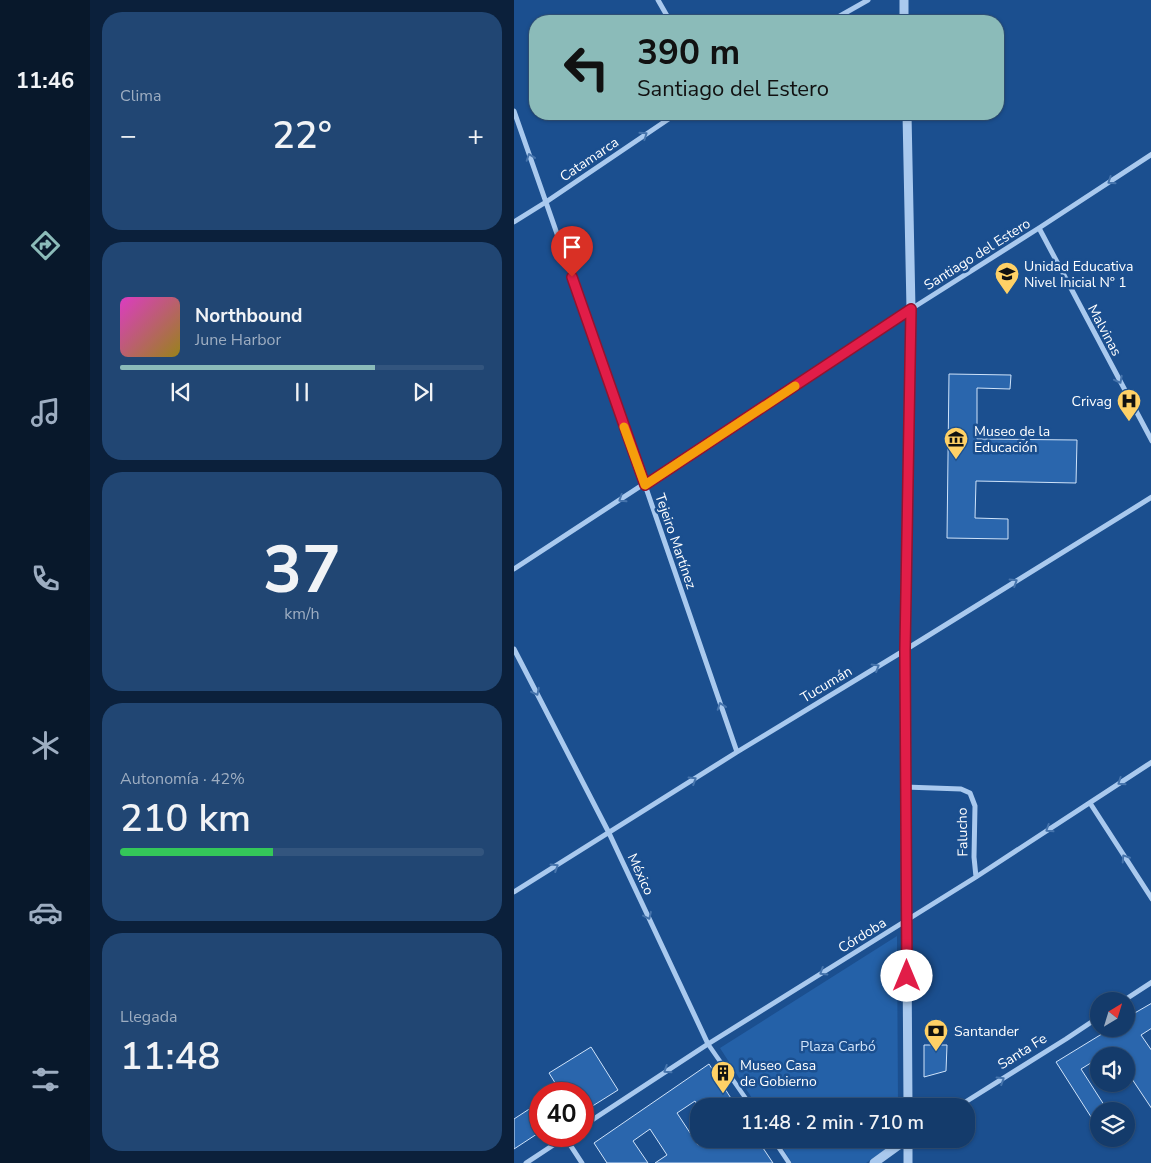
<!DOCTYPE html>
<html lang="es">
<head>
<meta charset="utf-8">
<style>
  :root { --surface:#143b6b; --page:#214673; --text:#f1f3f6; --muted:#9dadc1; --line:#33557e; --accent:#8bbbb9 }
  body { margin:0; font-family:"Nunito Sans",sans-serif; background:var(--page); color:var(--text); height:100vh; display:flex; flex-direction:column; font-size:19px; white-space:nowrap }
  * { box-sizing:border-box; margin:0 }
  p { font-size:16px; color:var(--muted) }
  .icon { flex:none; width:28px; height:28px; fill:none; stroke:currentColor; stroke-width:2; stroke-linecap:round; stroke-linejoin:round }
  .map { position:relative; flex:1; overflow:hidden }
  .panel { display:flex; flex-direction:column; gap:12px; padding:12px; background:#0b203b; width:424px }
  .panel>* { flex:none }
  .hud { position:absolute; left:15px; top:15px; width:475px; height:105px; border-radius:20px; box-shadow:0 1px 4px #0004,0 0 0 1px var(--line); background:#8bbbb9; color:#111; overflow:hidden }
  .needle { width:32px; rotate:38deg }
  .controls { position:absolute; left:576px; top:992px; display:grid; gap:10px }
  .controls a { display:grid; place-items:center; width:45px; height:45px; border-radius:50%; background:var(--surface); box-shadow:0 1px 4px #0004,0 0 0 1px var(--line); font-size:25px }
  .speed { position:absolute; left:15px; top:1082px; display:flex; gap:10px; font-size:25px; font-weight:700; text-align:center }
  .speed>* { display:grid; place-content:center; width:65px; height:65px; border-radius:50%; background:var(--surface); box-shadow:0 1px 4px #0004,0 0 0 1px var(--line); line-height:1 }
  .speed .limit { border:8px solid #d22; background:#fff; color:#111 }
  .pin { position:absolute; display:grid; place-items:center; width:42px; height:42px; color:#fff; margin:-51px -21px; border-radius:50% 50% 50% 0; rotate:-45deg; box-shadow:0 0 5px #0007 }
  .pin .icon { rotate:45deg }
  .me { position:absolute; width:55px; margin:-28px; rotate:0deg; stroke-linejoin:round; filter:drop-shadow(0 0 4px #0008) }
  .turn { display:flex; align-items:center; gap:18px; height:105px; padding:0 25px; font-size:22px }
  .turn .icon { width:65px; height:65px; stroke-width:2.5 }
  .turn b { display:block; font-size:35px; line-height:42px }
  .big { font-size:38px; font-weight:600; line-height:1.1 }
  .panel .widget { flex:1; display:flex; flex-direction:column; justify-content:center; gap:8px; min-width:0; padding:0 18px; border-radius:20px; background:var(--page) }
  .panel .dial { align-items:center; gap:0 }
  .dial b { font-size:65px; line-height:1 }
  .song { display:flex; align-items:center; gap:15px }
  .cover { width:60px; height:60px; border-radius:8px; background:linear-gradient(135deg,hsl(310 70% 55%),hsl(50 70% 35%)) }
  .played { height:5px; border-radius:2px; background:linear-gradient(90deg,var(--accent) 70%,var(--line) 70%) }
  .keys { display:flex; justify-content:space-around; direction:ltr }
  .heat { display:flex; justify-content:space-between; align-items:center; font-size:28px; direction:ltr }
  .charge { height:8px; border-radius:4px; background:linear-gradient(90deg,#34c759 42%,var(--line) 0) }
  .trip { position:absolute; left:176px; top:1098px; width:285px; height:50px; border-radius:20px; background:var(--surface); box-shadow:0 1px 4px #0004,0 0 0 1px var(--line); font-weight:600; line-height:50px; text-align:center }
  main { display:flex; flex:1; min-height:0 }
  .menu { display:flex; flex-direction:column; width:90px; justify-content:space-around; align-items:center; background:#08182b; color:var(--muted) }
  .menu .icon { width:35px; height:35px }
  .menu .active { color:var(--accent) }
  .menu b { font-size:22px; color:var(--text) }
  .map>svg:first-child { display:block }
  .green { fill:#2461a8 }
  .building { fill:#2a66ad; stroke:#cfe3fa }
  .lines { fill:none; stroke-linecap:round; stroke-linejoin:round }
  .pedestrian { stroke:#a9c9ee; stroke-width:4.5 }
  .minor { stroke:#a9c9ee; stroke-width:5 }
  .tertiary { stroke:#a9c9ee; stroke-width:9 }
  .oneway { stroke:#4674ac }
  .route-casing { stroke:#92132f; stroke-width:12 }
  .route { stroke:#e11d48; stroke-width:9 }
  .slow { stroke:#f59e0b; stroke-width:9 }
  .labels { text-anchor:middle; stroke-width:5; stroke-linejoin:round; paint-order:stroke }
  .street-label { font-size:14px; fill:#fff; stroke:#1b4f8f }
  .poi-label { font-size:14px; fill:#fff; stroke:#1b4f8f; text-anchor:start }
  .park-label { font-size:14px; fill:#cfe3fa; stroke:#1b4f8f }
</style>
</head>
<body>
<main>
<nav class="menu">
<b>11:46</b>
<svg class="icon active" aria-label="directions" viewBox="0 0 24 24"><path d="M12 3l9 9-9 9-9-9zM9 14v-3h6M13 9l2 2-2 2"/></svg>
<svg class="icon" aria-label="music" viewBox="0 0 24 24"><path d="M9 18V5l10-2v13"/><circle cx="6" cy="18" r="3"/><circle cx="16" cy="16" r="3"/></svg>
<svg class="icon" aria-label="phone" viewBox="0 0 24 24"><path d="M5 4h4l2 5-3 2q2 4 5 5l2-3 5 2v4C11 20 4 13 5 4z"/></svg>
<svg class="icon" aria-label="climate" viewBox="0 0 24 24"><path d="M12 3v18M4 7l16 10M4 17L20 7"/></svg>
<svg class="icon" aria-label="car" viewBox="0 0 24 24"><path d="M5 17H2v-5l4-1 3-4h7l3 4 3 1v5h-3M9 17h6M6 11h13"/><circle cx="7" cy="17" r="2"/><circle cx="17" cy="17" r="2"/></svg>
<svg class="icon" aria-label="filters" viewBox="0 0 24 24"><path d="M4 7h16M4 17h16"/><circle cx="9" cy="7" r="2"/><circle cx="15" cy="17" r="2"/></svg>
</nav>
<section class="panel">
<div class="widget"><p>Clima</p>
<div class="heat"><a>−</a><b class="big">22°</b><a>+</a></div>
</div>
<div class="widget">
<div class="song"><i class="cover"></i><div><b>Northbound</b><p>June Harbor</p></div></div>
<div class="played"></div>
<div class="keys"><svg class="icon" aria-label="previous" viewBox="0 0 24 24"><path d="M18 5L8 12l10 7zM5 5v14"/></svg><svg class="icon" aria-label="pause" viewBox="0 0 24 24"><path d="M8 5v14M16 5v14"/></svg><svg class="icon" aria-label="next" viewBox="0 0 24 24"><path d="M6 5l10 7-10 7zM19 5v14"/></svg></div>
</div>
<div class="widget dial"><b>37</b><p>km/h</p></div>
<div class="widget"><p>Autonomía · 42%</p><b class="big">210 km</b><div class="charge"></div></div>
<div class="widget"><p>Llegada</p><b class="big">11:48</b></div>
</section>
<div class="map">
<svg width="638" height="1163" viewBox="0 0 638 1163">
  <rect width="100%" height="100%" fill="#1b4f8f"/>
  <!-- green -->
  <path class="green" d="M383 936 384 1106H243L206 1048Z
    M263 1139H384V1141L352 1163H278Z"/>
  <!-- building -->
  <path class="building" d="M435 374 497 375 496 389 463 388V439L563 440 562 483 462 481 461 518 494 519V539L433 538Z
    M638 1003V1028L627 1035 638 1051V1109L612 1070V1056H604L599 1049 588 1056H585V1058L567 1069 594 1111H585V1116L579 1120 542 1062 596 1029H612V1018Z
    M410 1045H433L432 1071 410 1077Z
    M77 1047 104 1090 69 1112V1094H48L35 1073Z
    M195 1064 222 1106H184L181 1101 163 1113 184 1145 194 1139H243L259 1163H141L153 1155 136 1129 119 1141 134 1163H93L80 1143Z
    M26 1102V1132L0 1149V1119Z"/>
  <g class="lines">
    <!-- pedestrian -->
    <path class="pedestrian" d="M194 1044 237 1106
      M259 1139 275 1163"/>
    <!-- minor -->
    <path class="minor" d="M144 0 156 21
      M317 21 354 0
      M0 111 131 485 223 752
      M0 222 32 202 162 114
      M525 228 638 441
      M0 569 397 309 525 228 638 154
      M0 649 95 833 194 1044
      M391 787 447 789 456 793 461 806 460 857 462 877
      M576 803 638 899
      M0 892 223 752 391 650 638 497
      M609 1001 638 982
      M445 1106 552 1039 585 1017
      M69 1126 194 1044 462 877 638 762
      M51 1137 68 1163
      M12 1163 53 1136"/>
    <!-- tertiary -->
    <path class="tertiary" d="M390 0V21
      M393 114 397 309 391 650 394 1106
      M394 1139V1163
      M360 1163 393 1139"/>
  </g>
  <!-- one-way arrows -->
  <defs><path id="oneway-chevron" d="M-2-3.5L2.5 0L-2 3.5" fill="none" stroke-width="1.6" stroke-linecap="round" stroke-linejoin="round" transform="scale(1.25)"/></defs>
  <g class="oneway">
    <use href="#oneway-chevron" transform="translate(130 135) rotate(-34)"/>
    <use href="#oneway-chevron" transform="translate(16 157) rotate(-109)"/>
    <use href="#oneway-chevron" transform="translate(597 181) rotate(146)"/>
    <use href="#oneway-chevron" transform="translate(605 380) rotate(62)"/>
    <use href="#oneway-chevron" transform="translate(108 499) rotate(147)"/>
    <use href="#oneway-chevron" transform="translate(500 582) rotate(-32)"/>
    <use href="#oneway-chevron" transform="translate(362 667) rotate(-31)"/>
    <use href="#oneway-chevron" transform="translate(22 692) rotate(63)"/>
    <use href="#oneway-chevron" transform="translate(207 706) rotate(-109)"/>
    <use href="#oneway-chevron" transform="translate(179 780) rotate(-32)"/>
    <use href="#oneway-chevron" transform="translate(607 782) rotate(146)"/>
    <use href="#oneway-chevron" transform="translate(535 829) rotate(147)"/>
    <use href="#oneway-chevron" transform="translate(611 858) rotate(-123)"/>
    <use href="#oneway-chevron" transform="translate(41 867) rotate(-32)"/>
    <use href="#oneway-chevron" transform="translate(134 916) rotate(65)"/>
    <use href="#oneway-chevron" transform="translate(309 972) rotate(148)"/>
    <use href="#oneway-chevron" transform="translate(153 1070) rotate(147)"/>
    <use href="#oneway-chevron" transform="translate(487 1080) rotate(-32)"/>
  </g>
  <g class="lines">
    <defs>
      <path id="route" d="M58 277 131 485 397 309 391 650 393 976"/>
    </defs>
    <!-- route casing -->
    <use href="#route" class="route-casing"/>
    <!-- route -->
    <use href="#route" class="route"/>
    <!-- slow -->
    <path class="slow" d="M110 427 131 485 281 386"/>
  </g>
  <!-- icons -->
  <defs>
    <symbol id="school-pin" viewBox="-11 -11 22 30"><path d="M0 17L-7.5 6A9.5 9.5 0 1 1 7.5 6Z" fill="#ffd166" stroke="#1b4f8f"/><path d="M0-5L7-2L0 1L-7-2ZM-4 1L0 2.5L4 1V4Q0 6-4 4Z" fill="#111"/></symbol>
    <symbol id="hospital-pin" viewBox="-11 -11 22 30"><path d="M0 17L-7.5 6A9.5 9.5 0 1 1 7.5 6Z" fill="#ffd166" stroke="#1b4f8f"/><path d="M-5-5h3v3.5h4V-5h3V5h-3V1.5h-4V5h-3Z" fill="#111"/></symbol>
    <symbol id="museum-pin" viewBox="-11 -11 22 30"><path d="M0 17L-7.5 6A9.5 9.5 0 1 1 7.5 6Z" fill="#ffd166" stroke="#1b4f8f"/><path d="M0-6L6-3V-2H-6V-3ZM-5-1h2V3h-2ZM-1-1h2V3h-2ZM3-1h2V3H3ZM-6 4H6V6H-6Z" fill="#111"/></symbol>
    <symbol id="bank-pin" viewBox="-11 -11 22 30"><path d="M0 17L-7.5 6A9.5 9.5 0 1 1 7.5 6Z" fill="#ffd166" stroke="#1b4f8f"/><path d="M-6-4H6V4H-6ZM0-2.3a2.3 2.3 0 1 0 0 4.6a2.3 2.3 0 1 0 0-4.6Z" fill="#111"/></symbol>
    <symbol id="building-pin" viewBox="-11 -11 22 30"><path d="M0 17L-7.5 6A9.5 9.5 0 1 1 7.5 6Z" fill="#ffd166" stroke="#1b4f8f"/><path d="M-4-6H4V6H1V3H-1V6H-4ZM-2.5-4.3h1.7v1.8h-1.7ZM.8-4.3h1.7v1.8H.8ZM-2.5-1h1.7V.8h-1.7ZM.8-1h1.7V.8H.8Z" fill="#111"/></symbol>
  </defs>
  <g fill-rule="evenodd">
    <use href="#school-pin" x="479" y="260" width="28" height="38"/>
    <use href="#hospital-pin" x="601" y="387" width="28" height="38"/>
    <use href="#museum-pin" x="428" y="425" width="28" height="38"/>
    <use href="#bank-pin" x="408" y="1017" width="28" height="38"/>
    <use href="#building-pin" x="195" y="1059" width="28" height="38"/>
  </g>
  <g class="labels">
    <!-- street labels -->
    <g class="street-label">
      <text transform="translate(75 159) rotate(-34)" y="5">Catamarca</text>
      <text transform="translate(463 254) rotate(-32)" y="5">Santiago del Estero</text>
      <text transform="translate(591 330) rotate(62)" y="5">Malvinas</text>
      <text transform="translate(162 541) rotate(71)" y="5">Tejeiro Martínez</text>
      <text transform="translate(312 684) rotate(-31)" y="5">Tucumán</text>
      <text transform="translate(448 832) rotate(-91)" y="5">Falucho</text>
      <text transform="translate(127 874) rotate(65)" y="5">México</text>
      <text transform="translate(348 935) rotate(-32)" y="5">Córdoba</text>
      <text transform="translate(508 1051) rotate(-32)" y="5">Santa Fe</text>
    </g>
    <!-- poi labels -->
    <g class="poi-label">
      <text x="510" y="271">Unidad Educativa<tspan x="510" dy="16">Nivel Inicial Nº 1</tspan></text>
      <text x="598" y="406" text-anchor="end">Crivag</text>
      <text x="460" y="436">Museo de la<tspan x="460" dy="16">Educación</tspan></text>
      <text x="440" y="1036">Santander</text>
      <text x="226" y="1070">Museo Casa<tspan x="226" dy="16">de Gobierno</tspan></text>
    </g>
    <!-- park labels -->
    <g class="park-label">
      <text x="324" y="1051">Plaza Carbó</text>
    </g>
  </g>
</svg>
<div class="controls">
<a><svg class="needle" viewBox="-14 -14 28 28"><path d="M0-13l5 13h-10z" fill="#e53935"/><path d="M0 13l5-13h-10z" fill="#9dadc1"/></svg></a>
<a><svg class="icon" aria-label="sound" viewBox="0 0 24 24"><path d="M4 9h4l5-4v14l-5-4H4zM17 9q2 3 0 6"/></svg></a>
<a><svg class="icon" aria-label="layers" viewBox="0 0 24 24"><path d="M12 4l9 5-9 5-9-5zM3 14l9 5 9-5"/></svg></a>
</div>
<div class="speed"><div class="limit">40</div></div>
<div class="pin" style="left:58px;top:277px;background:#d93025"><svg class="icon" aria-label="arrive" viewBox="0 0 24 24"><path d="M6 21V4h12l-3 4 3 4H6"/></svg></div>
<svg class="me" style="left:393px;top:976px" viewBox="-20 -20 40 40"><circle r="19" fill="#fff"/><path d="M0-13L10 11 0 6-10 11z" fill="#e11d48"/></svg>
<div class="trip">11:48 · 2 min · 710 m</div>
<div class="hud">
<div class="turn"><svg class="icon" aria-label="left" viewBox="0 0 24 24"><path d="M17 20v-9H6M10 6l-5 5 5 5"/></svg><div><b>390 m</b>Santiago del Estero</div></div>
</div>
</div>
</main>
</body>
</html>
